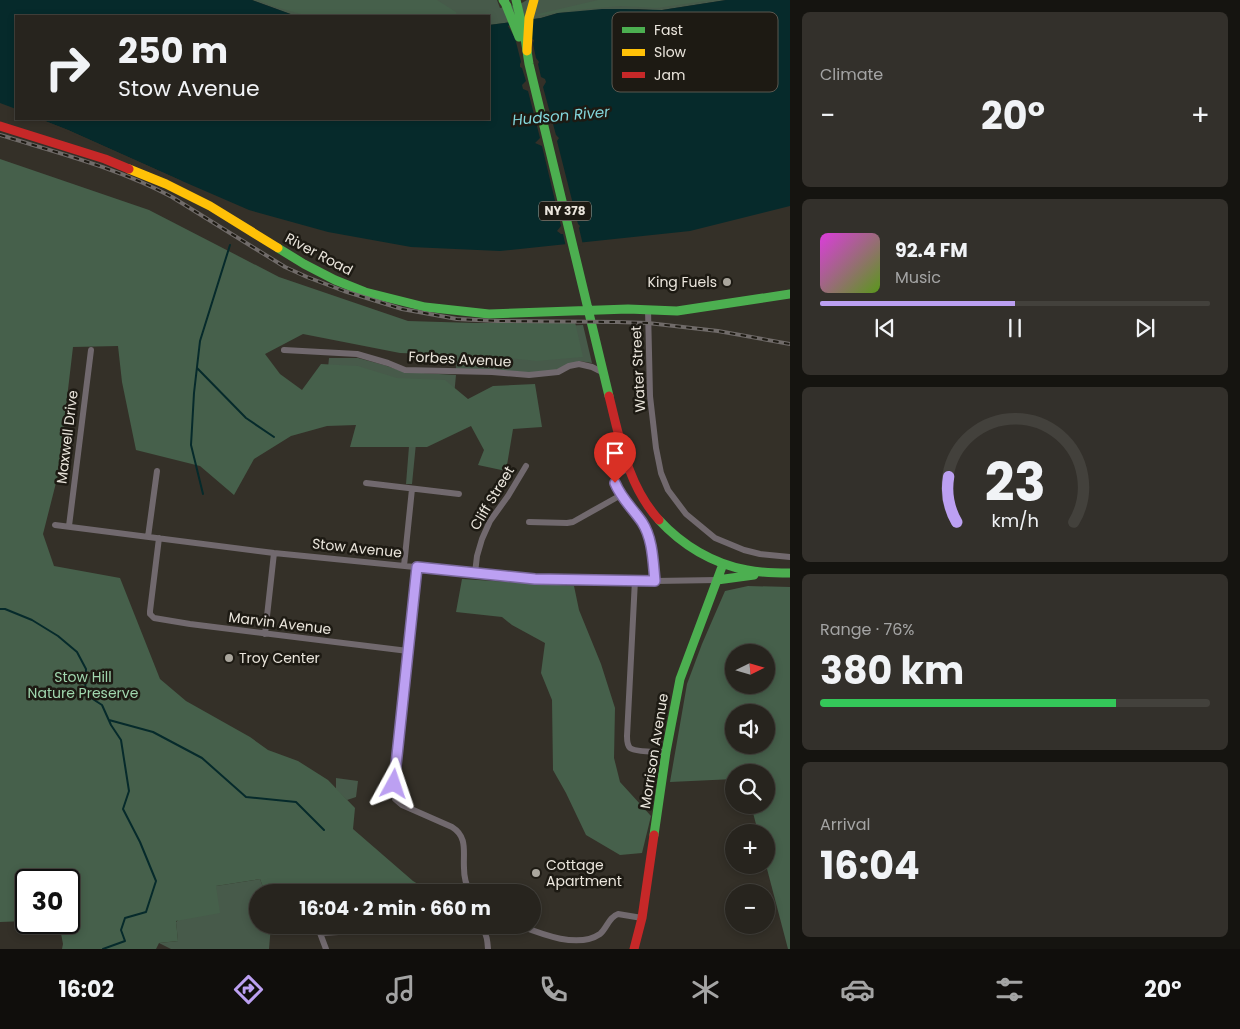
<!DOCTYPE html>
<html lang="en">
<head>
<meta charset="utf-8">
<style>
  :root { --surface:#27241e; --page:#33302b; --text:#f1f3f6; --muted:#a4a4a4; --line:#43413c; --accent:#bca0f2 }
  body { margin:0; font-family:Poppins,sans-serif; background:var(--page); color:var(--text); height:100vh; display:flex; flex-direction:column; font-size:19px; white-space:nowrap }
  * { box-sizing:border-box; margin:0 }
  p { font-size:16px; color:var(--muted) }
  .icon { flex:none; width:28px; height:28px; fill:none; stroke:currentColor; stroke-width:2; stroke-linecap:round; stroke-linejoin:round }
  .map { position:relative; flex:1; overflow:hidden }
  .panel { display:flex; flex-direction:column; gap:12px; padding:12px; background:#151410; width:450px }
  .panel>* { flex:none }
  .banner { position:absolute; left:15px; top:15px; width:475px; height:105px; border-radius:0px; box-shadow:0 2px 8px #0003,0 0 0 1px var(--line); background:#27241e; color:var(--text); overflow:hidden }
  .needle { width:32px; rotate:85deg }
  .tools { position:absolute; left:725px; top:644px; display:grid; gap:10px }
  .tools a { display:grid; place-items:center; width:50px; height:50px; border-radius:50%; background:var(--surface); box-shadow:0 2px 8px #0003,0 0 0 1px var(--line); font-size:25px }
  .speed { position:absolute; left:15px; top:869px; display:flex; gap:10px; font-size:25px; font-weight:700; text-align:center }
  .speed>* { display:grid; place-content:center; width:65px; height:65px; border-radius:50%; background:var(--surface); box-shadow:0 2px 8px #0003,0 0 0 1px var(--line); line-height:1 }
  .speed .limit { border:2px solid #111; border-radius:8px; background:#fff; color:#111 }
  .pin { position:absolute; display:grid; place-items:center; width:42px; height:42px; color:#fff; margin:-51px -21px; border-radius:50% 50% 50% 0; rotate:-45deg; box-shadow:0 0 5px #0007 }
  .pin .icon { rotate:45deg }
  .me { position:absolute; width:55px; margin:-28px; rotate:5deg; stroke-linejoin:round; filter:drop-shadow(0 0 4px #0008) }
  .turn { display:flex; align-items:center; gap:18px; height:105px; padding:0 20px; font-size:22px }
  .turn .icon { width:65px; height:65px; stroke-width:2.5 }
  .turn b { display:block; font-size:35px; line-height:42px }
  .big { font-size:38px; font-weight:700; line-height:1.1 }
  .panel .card { flex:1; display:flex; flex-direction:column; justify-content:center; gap:8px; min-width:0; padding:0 18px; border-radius:8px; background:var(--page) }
  .panel .dial { align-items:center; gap:0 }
  .dial svg { height:130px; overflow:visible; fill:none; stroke:var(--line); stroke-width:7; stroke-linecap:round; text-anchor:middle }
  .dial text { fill:var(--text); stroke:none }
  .song { display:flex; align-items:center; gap:15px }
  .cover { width:60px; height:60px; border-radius:8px; background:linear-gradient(135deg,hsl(300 70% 55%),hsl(90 70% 35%)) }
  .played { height:5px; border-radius:2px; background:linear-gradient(90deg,var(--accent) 50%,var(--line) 50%) }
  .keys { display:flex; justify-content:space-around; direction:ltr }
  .heat { display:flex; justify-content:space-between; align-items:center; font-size:28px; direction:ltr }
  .charge { height:8px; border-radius:4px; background:linear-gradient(90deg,#34c759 76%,var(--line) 0) }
  .trip { position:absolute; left:249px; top:884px; width:292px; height:50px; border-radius:25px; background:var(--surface); box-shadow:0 2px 8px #0003,0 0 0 1px var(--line); font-weight:700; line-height:50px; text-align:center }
  .menu { display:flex; height:80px; justify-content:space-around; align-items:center; background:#100e0c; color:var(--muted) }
  .menu .icon { width:35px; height:35px }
  .menu .selected { color:var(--accent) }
  .menu b { font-size:22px; color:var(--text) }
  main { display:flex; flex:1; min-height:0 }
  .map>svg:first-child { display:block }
  .green { fill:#475a4a }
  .forest { fill:#46604b; fill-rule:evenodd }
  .water { fill:#062a2b }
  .pier { fill:#343028 }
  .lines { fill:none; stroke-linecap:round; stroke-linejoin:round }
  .stream { stroke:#062a2b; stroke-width:2 }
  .street { stroke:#71696e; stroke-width:6 }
  .fast { stroke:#4caf50; stroke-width:9 }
  .slow { stroke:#ffc107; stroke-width:9 }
  .jam { stroke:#c62828; stroke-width:9 }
  .rail-casing { stroke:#706b69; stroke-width:4 }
  .rail { stroke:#1d1a13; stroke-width:2; stroke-dasharray:5.5; stroke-linecap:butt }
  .route-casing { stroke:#7a689d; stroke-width:12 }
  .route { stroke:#bca0f2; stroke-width:9 }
  .poi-dot { fill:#aaa69d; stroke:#1d1a13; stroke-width:2 }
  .labels { text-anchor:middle; stroke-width:5; stroke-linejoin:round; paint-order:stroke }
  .shield { fill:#1d1a13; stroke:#aca8a0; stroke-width:1 }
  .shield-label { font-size:12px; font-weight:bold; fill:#eae5dc }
  .street-label { font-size:14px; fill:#eae5dc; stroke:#1d1a13 }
  .poi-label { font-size:14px; fill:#eae5dc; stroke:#1d1a13; text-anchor:start }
  .park-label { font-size:14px; fill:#a0d7ae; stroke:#1d1a13 }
  .water-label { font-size:15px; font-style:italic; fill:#83d6db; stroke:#1d1a13 }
  .key { fill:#1d1a13; stroke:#5a574f; stroke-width:1 }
  .key-label { font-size:14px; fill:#eae5dc }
</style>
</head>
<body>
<main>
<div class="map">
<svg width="790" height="949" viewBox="0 0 790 949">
  <rect width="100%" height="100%" fill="#343028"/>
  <!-- green -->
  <path class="green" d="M252 0H497L500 8 520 4 527 0H726L662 10H652L638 9 558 13 541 18 489 25V16H296Z
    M583 325 592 363 579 361 558 370 533 373 456 369 457 349 542 327Z
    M329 358H358L384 365 405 372 456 375 451 427 418 423 412 484H406L411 421 324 408Z
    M336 778 358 781 356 797 347 800 336 789Z
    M260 879 265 892H258V925H271L269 949H171L159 943 178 941 176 922 216 886Z"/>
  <!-- forest -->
  <path class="forest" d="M258 0H437L456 12 457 16H308L272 6Z
    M598 0H712L657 8 620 6 576 10 537 16 538 14Z
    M0 159 149 210 279 277 408 321 474 323 575 322 583 357 537 361 487 356 400 353 303 334 265 354 280 374 302 390 321 364 358 366 397 378 445 380 468 399 493 386 535 384 542 427 513 429 506 471 478 465 484 450 471 426 427 447H350L356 425 327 426 291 436 254 459 234 495 200 466 136 450 122 382 118 346 73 347 58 475 43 534 54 566 120 578 160 679 186 701 250 737 268 750 298 761 328 780 355 808 353 829 413 881 431 892H421L419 890 400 889 381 892H265L260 879 216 886 220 913 176 921 178 941 159 943 156 949H62L63 944 59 923 69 922V880H26V921L0 922Z
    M462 579 574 586 579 610 601 664 615 708 614 758 620 782 651 816 642 853 620 855 586 835 566 793 553 770 552 700 541 673 545 643 512 625 502 617 456 612Z
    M748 586 790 587V949H788L766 865V832H758L751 805H766V772H734V779L670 782 687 684 702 644 725 591ZM766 652V685H734V652ZM766 712V745H734V712Z"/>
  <!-- water -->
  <path class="water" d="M0 0H252L296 16H16V109L0 103Z
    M726 0H790V206L690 231 500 251 411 247 328 232 249 210 182 181 68 130 40 119H489V25L541 18 558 13 602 9H625L662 10Z"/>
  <!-- pier -->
  <path class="pier" d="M510 25 534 40 533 44 536 58 539 62 538 64 541 77 545 79 546 82 543 87 556 135 559 138 557 141 578 224 580 226 579 228 583 245 566 247 563 234H561L557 231 561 226 542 146 535 143 540 138 528 91 523 89 522 85 526 81 522 68 520 67V64L521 62 515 38 508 26Z
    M37 119H40L68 130 182 181 181 184 67 132 39 121Z"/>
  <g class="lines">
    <!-- stream -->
    <path class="stream" d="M197 368 246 418 274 437
      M203 494 191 445 194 393 200 341 230 245
      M0 609H5L32 620 58 636 77 652 86 669 85 694 102 705 111 725 121 740 129 791 123 809 140 842 156 881 146 912 125 918 121 930 125 941 103 949
      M109 720 153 732 202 758 246 797 296 802 324 830"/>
    <!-- street -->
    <path class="street" d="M648 309 650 396 656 448 661 473 668 490 686 514 715 538 744 550 760 554 790 557
      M284 350 357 354 388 363 405 370 492 372 529 375 558 372 569 366 579 364 592 367 604 373
      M627 469C622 472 614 475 615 482 616 494 639 515 645 527 653 544 653 563 655 581
      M366 483 459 494
      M529 522 567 523 573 522 621 495
      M55 525 274 553 535 579 655 581 717 580
      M69 526 91 350
      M148 537 157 471
      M159 538 150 611V614L154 618 190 624 408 651
      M404 566 412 489
      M417 567 393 787 395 799 402 805 452 827C468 837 463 852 464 868 464 877 466 885 470 892
      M475 573 477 556 482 539 490 521 508 496 526 466
      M635 580 627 736C627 740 627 745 630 748 635 752 659 752 666 752
      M265 634 274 553
      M317 925 326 949
      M518 925C541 934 578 949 600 934 607 928 609 917 618 914L642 918
      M320 933 467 925C485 928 487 931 488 949"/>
    <!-- fast -->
    <path class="fast" d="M503 0 507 6
      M504 0 519 37
      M516 0 525 38 529 64 609 396
      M278 248 304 264 335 280 365 292 425 307 489 314 628 309 677 311 790 294
      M659 520C682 545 713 564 747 570 761 573 776 573 790 573
      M717 580 754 575
      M654 835 666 752 680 679 723 564"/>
    <!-- slow -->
    <path class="slow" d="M527 51 529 18 534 0
      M129 169 166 184 210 206 278 248"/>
    <!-- jam -->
    <path class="jam" d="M0 126 105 159 129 169
      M609 396C620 440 628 486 659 520
      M634 949 642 918 654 835"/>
    <defs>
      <path id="rail" d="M0 135C58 153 118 168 172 197L285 267 307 277 344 291 402 309 457 319 497 321 617 322 648 323 718 331 790 344"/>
    </defs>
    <!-- rail casing -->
    <use href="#rail" class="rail-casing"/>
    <!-- rail -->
    <use href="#rail" class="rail"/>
  </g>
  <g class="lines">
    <defs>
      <path id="route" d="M394 784 417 567 535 579 655 581C653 562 653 539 642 522 633 509 621 498 615 483"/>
    </defs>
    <!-- route casing -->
    <use href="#route" class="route-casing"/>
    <!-- route -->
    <use href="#route" class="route"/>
  </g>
  <!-- markers -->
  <g class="poi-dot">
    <circle cx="727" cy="282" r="5"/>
    <circle cx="229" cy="658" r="5"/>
    <circle cx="536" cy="873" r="5"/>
  </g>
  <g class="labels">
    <!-- shield labels -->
    <rect class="shield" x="539" y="201.5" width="52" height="19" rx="4"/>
    <g class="shield-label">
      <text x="565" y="215">NY 378</text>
    </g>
    <!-- street labels -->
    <g class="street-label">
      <text transform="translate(319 254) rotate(28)" y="5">River Road</text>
      <text transform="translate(460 359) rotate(3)" y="5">Forbes Avenue</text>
      <text transform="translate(638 369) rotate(-93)" y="5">Water Street</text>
      <text transform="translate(67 437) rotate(-83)" y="5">Maxwell Drive</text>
      <text transform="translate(492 498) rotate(-59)" y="5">Cliff Street</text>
      <text transform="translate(357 548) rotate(6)" y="5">Stow Avenue</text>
      <text transform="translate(280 623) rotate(7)" y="5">Marvin Avenue</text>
      <text transform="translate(654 751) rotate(-81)" y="5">Morrison Avenue</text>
    </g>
    <!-- poi labels -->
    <g class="poi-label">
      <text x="717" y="287" text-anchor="end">King Fuels</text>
      <text x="239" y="663">Troy Center</text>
      <text x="546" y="870">Cottage<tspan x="546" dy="16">Apartment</tspan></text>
    </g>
    <!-- park labels -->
    <g class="park-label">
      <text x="83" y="682">Stow Hill<tspan x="83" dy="16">Nature Preserve</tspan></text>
    </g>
    <!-- water labels -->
    <g class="water-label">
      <text transform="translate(561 116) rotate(-5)" y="5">Hudson River</text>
    </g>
  </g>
  <!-- legend -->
  <rect x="612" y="12" width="166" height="80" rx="8" class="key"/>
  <rect x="622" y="27" width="23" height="6" fill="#4caf50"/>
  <rect x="622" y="49" width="23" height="7" fill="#ffc107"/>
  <rect x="622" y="72" width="23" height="6" fill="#c62828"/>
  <g class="key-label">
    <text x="654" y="35">Fast</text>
    <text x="654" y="57">Slow</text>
    <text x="654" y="80">Jam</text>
  </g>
</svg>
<div class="tools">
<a><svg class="needle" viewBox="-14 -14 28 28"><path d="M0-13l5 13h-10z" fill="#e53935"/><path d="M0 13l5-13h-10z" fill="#a4a4a4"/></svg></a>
<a><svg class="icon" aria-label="sound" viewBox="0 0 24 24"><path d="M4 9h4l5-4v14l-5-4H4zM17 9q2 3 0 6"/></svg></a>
<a><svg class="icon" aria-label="search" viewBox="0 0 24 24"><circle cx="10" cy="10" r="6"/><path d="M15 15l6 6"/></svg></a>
<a>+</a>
<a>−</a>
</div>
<div class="speed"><div class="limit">30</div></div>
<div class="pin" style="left:615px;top:483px;background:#d93025"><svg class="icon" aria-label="arrive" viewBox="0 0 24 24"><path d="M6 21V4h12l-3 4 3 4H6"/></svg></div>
<svg class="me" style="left:394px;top:784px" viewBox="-20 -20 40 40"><path d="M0-17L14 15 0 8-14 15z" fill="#bca0f2" stroke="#fff" stroke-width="4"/></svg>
<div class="trip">16:04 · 2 min · 660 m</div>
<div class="banner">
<div class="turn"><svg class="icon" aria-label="right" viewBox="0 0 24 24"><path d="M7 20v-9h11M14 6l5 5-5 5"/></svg><div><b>250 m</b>Stow Avenue</div></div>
</div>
</div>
<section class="panel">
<div class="card"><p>Climate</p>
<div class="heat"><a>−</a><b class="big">20°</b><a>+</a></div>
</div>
<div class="card">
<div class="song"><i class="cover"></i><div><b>92.4 FM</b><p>Music</p></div></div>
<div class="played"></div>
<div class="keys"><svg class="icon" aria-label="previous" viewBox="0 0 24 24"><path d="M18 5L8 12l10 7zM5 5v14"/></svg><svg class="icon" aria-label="pause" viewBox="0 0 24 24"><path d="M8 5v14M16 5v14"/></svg><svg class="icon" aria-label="next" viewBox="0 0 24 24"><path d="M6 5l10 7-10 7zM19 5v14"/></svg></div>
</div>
<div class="card dial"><svg viewBox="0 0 100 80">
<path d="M14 69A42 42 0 1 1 86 69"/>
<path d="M14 69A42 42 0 0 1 9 41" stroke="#bca0f2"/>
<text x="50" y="56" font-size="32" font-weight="700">23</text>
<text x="50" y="72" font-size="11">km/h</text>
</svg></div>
<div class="card"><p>Range · 76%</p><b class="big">380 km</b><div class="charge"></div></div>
<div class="card"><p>Arrival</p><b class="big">16:04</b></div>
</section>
</main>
<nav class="menu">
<b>16:02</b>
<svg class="icon selected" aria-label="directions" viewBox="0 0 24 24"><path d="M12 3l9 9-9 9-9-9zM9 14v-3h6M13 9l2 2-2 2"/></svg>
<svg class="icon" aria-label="music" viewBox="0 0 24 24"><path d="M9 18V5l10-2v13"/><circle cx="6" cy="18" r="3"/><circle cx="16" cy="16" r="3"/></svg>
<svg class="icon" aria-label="phone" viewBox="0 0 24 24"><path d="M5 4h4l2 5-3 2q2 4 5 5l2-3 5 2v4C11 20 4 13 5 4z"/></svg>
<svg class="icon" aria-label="climate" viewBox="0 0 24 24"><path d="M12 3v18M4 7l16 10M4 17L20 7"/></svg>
<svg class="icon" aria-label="car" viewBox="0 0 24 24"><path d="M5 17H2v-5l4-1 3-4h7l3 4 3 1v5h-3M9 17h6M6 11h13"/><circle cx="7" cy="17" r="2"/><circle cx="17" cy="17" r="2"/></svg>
<svg class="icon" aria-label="filters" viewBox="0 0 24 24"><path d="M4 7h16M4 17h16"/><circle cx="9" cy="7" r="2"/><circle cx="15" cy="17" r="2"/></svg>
<b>20°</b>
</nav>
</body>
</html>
